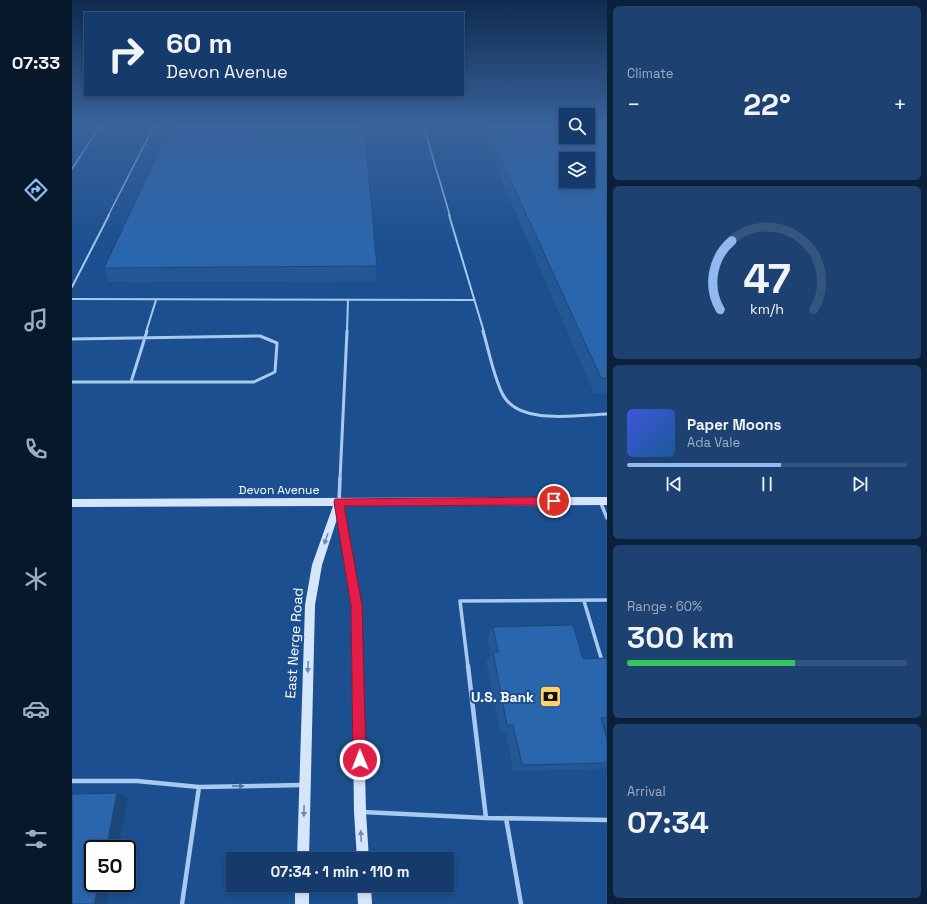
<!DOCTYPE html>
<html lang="en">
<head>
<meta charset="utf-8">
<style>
  :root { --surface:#143b6b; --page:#1d4271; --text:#f1f3f6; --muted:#9dadc1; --line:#33557e; --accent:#90b9f0 }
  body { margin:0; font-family:"Space Grotesk",sans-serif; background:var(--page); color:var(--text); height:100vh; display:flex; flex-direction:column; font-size:15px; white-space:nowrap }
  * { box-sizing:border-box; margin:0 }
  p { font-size:13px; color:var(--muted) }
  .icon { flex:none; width:22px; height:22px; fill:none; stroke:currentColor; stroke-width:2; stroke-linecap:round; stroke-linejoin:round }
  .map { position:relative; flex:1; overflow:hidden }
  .details { display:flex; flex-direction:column; gap:6px; padding:6px; background:#0b203b; width:320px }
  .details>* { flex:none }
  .top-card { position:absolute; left:12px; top:12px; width:380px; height:84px; border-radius:0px; box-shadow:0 2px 6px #0003,0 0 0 1px var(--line); background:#143b6b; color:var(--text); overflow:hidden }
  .fabs { position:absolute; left:487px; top:108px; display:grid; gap:8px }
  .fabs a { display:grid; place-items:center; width:36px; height:36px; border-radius:0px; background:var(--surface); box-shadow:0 2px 6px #0003,0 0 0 1px var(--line); font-size:20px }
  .speed { position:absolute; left:12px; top:840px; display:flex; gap:8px; font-size:20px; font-weight:700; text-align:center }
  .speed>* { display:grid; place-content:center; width:52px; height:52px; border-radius:50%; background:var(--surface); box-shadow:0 2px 6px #0003,0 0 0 1px var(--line); line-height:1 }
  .speed .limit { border:2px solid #111; border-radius:6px; background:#fff; color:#111 }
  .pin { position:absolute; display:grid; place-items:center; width:34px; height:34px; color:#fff; margin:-17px; border:2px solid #fff; border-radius:50%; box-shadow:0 1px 4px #0007 }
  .me { position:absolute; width:44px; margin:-22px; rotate:359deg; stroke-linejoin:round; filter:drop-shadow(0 0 3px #0008) }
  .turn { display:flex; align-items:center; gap:14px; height:84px; padding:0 16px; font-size:18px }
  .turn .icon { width:52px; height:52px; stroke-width:2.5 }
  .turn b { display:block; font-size:28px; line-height:34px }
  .big { font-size:30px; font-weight:700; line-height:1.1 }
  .details .tile { flex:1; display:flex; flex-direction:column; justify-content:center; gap:6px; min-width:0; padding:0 14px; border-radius:6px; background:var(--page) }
  .details .dial { align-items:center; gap:0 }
  .dial svg { height:104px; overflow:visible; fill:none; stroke:var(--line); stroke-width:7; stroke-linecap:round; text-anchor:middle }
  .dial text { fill:var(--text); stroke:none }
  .song { display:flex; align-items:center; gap:12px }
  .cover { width:48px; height:48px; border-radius:6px; background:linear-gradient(135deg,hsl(230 70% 55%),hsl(210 70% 35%)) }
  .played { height:4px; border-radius:2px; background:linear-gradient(90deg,var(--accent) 55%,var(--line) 55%) }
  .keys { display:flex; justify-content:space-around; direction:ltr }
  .heat { display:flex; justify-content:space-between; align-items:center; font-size:22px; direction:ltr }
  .charge { height:6px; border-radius:3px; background:linear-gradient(90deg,#34c759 60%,var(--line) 0) }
  .trip { position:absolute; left:154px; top:852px; width:228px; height:40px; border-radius:0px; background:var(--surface); box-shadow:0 2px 6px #0003,0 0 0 1px var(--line); font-weight:700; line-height:40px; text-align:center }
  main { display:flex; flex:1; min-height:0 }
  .dock { display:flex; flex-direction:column; width:72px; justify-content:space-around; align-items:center; background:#08182b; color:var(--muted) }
  .dock .icon { width:28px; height:28px }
  .dock .active { color:var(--accent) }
  .dock b { font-size:18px; color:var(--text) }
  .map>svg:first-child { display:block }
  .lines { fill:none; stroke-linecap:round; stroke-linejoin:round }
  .service-far4 { stroke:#a9c9ee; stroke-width:1.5 }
  .service-far3 { stroke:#a9c9ee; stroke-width:2 }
  .service-far2 { stroke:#a9c9ee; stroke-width:3 }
  .service-far1 { stroke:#a9c9ee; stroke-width:3.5 }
  .service { stroke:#a9c9ee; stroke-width:4.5 }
  .secondary { fill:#d6e6fa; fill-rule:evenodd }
  .wall { fill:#245895 }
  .shaded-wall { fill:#1d4779 }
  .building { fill:#2a66ad; stroke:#1d4779; fill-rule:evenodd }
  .oneway { fill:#668bba }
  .oneway2 { fill:#4674ac }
  .route { fill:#e11d48; stroke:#92132f }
  .labels { text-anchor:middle; stroke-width:4; stroke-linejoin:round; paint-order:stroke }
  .street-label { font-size:12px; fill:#fff; stroke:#1b4f8f }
  .near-street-label { font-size:14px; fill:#fff; stroke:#1b4f8f }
  .near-poi-label { font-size:14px; font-weight:bold; fill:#fff; stroke:#1b4f8f; text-anchor:end }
</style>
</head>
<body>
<main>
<nav class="dock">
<b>07:33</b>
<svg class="icon active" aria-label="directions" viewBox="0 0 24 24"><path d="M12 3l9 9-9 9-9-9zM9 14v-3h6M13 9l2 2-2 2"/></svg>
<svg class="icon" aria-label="music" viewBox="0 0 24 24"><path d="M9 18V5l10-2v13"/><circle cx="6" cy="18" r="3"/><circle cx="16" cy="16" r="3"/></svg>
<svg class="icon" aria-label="phone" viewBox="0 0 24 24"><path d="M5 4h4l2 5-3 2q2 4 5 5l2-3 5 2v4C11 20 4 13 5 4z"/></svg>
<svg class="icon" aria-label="climate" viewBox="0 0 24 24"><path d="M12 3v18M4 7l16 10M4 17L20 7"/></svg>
<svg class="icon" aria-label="car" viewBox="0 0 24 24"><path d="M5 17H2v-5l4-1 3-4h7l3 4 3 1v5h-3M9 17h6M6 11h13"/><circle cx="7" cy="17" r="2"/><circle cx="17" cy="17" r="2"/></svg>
<svg class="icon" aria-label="filters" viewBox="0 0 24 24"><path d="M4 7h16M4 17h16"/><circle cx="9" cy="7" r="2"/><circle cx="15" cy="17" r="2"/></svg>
</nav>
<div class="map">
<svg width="535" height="904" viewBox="0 0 535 904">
  <rect width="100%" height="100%" fill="#1b4f8f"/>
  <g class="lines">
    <!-- service-far4 -->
    <path class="service-far4" d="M351 124 378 216
      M0 169 29 124
      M36 216 83 124"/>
    <!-- service-far3 -->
    <path class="service-far3" d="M377 215 412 332
      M0 287 37 215
      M0 299 401 300
      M74 332 84 300
      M275 332 276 300"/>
    <!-- service-far2 -->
    <path class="service-far2" d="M411 331C417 351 421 374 430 393 445 426 505 415 535 414
      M0 339 188 336 205 343 203 372 182 382H0
      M59 382 75 331
      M268 479 275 331"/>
    <!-- service-far1 -->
    <path class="service-far1" d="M528 501 535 518
      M267 502 268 478
      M512 601 530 661
      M396 667 388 601 535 600"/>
    <!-- service -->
    <path class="service" d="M396 666 414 818
      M0 781H65L127 787 230 785
      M291 812 414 818 535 820
      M434 818 449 904
      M110 904 127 787"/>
    <!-- secondary -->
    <path class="secondary" d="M535 497V505L272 506 289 605 294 812 297 859H285L282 812 279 605 265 519 250 565 243 605 237 859H225L233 605 240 565 261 506 0 507V499Z
      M223 885H237V904H223Z
      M285 885H299L300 904H286Z"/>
  </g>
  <!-- wall -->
  <path class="wall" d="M405 124H535V393H522Z
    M305 266 304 281 37 282 32 268Z
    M421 627 511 659 535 658V726H531L535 739V766L529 769 441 771 434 732H428L414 661 419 655 415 637Z"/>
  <!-- shaded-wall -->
  <path class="shaded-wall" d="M45 793 56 798 46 849H34Z
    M27 883H39L35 904H22Z"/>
  <!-- building -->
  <path class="building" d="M100 124H292L305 266 32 268Z
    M413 124H494V137H516V124H535V378H529ZM494 159H516V181H494Z
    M501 625 511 659 535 658V718H529L535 739V763L450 765 441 725H435L421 652H426L421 627Z
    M45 793 34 849H21V883H27L22 904H0V794Z"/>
  <!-- one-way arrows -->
  <defs><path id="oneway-solid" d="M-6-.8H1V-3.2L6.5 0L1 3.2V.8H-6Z"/></defs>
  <g class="oneway">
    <use href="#oneway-solid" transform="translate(254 539) rotate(109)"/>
    <use href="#oneway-solid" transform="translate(236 667) rotate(92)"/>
    <use href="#oneway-solid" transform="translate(232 811) rotate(91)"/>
    <use href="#oneway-solid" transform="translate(289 836) rotate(-93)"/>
  </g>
  <use class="oneway2" href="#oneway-solid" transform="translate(166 786)"/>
  <!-- sky -->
  <linearGradient id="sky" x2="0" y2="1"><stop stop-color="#0f2b4f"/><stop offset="0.5" stop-color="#39639b"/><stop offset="1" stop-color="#39639b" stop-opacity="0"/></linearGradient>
  <rect width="535" height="250" fill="url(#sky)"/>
  <!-- route -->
  <path class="route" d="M482 497 487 501 482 505 272 506 290 605 294 760 292 765 288 767 283 765 281 760 279 605 262 502 263 499Z"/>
  <!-- icons -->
  <defs>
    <symbol id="bank-square" viewBox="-11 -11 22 22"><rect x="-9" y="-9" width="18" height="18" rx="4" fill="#ffd166" stroke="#1b4f8f"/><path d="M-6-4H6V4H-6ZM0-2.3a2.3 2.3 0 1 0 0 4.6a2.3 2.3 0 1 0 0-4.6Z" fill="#111"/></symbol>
  </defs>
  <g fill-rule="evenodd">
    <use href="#bank-square" x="466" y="684" width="25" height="25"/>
  </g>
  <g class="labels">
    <!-- street labels -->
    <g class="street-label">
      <text x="207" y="494">Devon Avenue</text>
    </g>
    <!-- near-street labels -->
    <g class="near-street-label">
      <text transform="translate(222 643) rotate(-86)" y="5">East Nerge Road</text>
    </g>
    <!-- near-poi labels -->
    <g class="near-poi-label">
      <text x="462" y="702">U.S. Bank</text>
    </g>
  </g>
</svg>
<div class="fabs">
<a><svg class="icon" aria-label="search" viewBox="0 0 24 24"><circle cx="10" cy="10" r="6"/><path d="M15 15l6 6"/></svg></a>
<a><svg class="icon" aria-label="layers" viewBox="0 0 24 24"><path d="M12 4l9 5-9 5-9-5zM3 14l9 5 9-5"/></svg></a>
</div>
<div class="speed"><div class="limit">50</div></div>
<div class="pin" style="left:482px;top:501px;background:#d93025"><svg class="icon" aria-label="arrive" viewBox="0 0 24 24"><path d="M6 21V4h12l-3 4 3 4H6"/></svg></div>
<svg class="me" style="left:288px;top:760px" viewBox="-20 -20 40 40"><circle r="17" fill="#e11d48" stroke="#fff" stroke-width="3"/><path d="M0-11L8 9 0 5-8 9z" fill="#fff"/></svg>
<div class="trip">07:34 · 1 min · 110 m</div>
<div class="top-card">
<div class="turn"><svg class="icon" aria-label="right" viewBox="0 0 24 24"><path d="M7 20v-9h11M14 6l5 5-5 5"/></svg><div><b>60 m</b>Devon Avenue</div></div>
</div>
</div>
<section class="details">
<div class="tile"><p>Climate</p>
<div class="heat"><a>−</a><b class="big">22°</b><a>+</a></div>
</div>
<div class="tile dial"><svg viewBox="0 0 100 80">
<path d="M14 69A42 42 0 1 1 86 69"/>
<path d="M14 69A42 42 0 0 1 23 16" stroke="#90b9f0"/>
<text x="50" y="56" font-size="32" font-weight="700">47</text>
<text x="50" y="72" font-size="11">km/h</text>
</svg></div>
<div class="tile">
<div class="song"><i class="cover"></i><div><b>Paper Moons</b><p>Ada Vale</p></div></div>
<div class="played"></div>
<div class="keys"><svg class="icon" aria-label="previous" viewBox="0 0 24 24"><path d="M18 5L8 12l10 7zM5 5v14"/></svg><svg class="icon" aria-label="pause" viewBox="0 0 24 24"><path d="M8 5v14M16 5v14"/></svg><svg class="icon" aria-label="next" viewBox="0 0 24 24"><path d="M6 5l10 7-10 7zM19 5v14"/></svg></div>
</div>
<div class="tile"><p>Range · 60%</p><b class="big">300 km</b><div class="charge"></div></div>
<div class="tile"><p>Arrival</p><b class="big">07:34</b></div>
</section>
</main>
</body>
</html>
